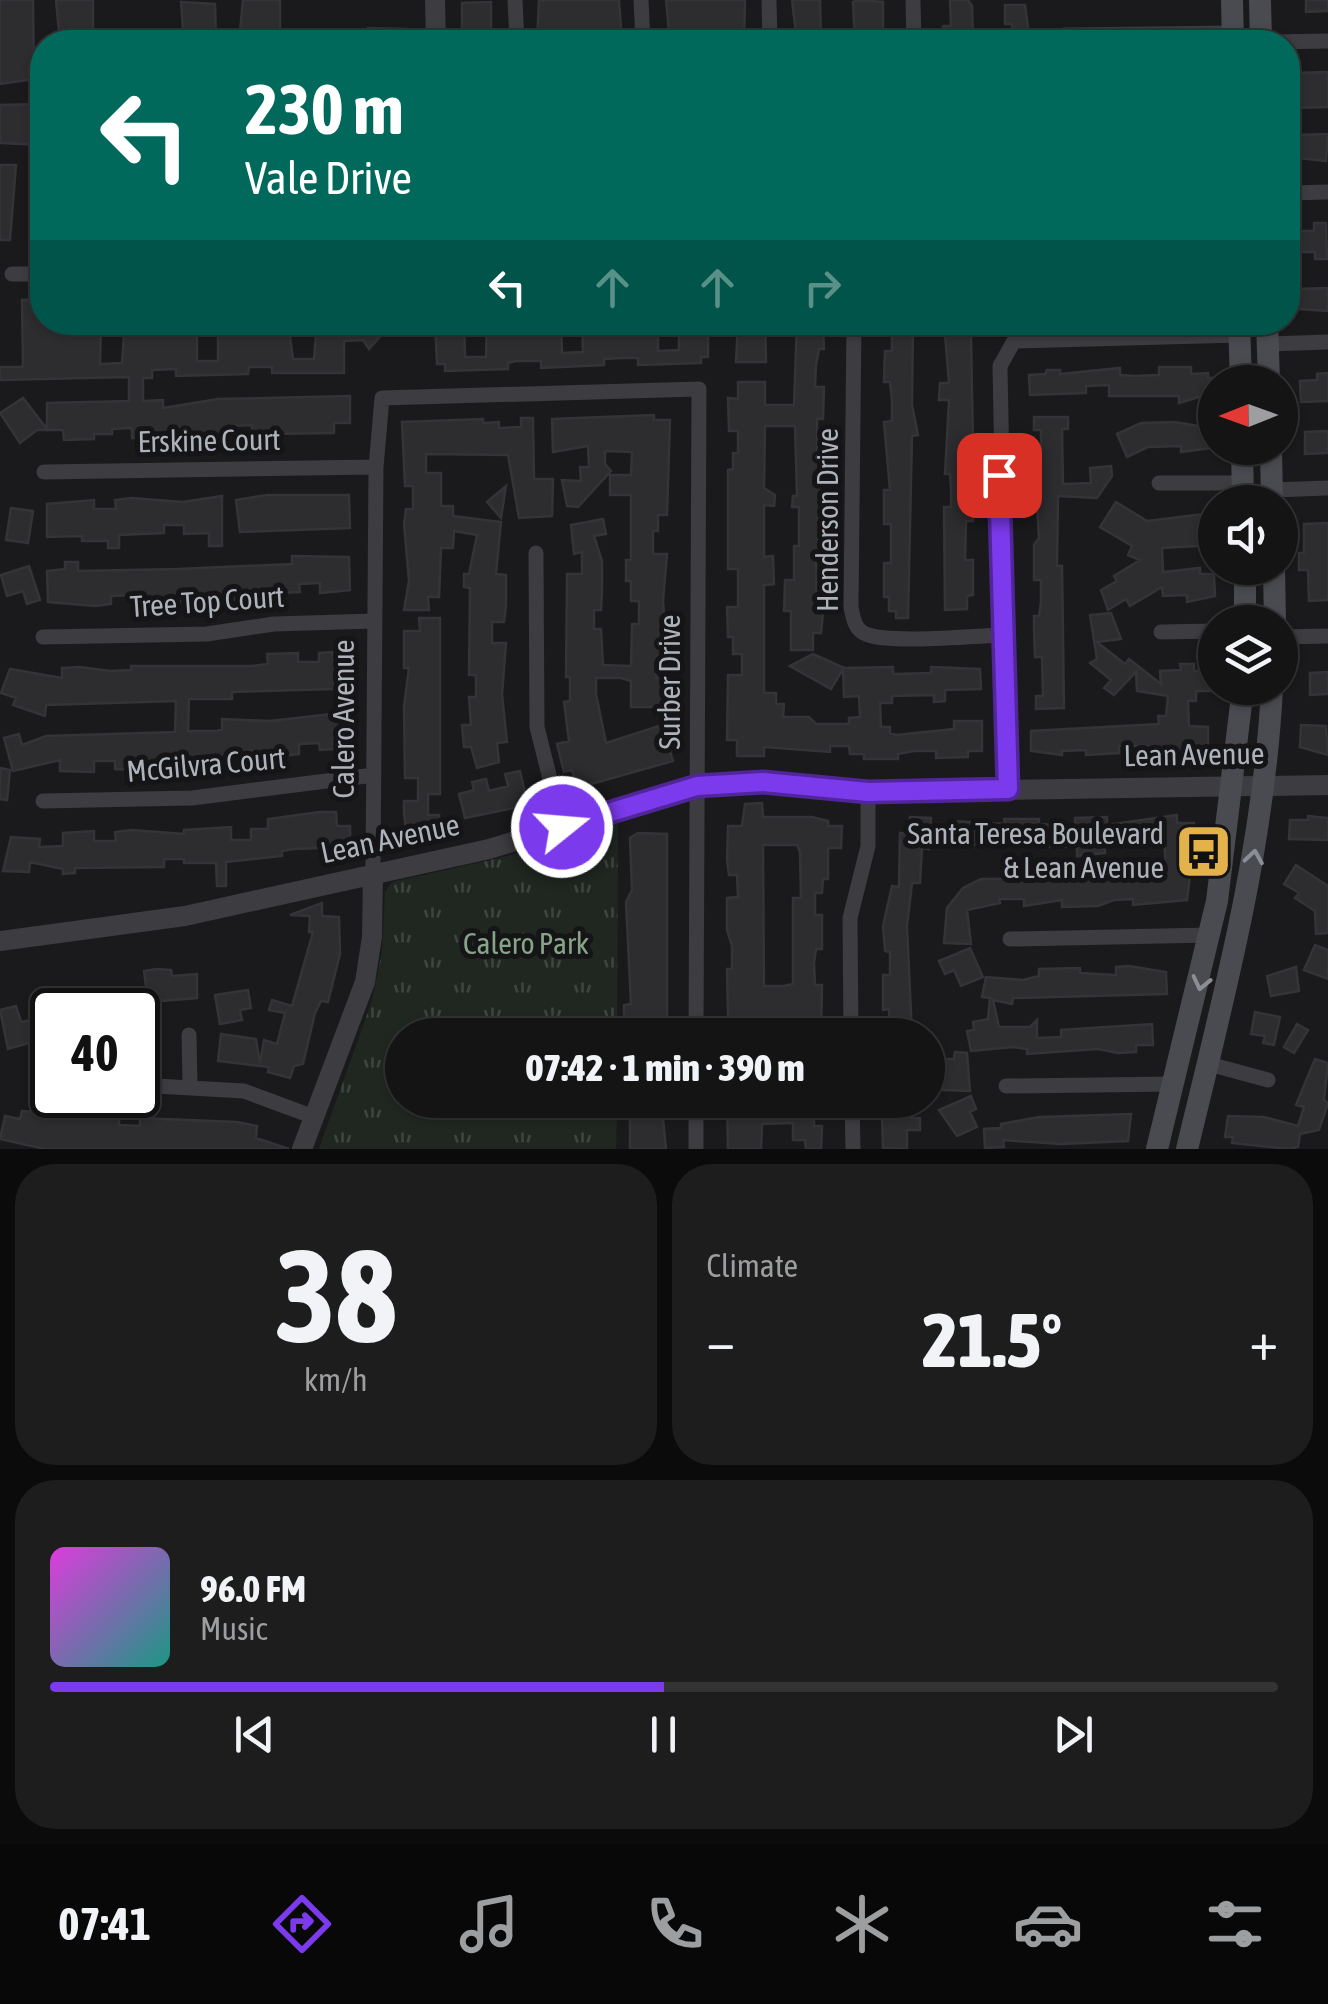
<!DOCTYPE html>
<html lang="en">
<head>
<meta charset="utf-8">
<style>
  :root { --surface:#141415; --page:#1d1d1e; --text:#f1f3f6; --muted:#9d9ea0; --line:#333334; --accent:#7c3aed }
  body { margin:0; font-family:"Asap Condensed",sans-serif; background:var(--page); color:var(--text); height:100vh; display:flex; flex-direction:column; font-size:38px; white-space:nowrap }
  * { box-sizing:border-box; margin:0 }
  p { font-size:32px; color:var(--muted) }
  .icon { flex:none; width:55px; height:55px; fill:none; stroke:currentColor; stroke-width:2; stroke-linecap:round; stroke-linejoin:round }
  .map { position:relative; height:1149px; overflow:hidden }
  .sheet { display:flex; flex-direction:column; gap:15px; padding:15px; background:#0b0b0c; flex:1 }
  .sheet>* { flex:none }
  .hud { position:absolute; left:30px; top:30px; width:1270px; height:305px; border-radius:40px; box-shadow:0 2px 8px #0004,0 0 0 2px var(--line); background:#00695c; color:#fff; overflow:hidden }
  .needle { width:65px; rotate:269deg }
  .controls { position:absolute; left:1198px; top:365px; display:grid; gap:20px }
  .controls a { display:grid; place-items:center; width:100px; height:100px; border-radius:50%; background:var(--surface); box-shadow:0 2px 8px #0004,0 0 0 2px var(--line); font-size:50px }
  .speed { position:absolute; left:30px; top:988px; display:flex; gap:20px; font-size:50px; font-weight:700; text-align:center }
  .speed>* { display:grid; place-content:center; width:130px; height:130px; border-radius:50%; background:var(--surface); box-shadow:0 2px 8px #0004,0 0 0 2px var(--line); line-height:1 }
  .speed .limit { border:5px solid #111; border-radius:15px; background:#fff; color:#111 }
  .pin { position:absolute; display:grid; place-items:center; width:85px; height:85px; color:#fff; margin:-42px; border-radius:20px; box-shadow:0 5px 15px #0006 }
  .me { position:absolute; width:110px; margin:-55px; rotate:73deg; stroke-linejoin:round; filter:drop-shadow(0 0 8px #0008) }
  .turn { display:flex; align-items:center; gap:35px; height:210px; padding:0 50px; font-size:45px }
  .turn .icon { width:130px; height:130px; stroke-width:2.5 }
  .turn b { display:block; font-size:70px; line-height:85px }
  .lanes { display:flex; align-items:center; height:95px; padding:0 50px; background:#0003; justify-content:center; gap:50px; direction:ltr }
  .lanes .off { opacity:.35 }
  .big { font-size:75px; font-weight:800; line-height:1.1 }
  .sheet .tile { flex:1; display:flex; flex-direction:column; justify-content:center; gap:15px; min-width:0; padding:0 35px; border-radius:40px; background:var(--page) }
  .sheet .dial { align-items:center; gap:0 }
  .dial b { font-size:130px; line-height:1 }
  .song { display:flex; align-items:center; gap:30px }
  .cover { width:120px; height:120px; border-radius:15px; background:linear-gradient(135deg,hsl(300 70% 55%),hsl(170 70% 35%)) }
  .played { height:10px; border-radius:5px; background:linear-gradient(90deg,var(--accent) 50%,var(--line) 50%) }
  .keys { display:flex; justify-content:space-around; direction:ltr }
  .heat { display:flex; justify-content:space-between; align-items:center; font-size:55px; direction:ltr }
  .sheet .tiles { flex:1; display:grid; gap:15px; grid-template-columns:1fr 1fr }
  .tile:last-child { grid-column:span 2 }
  .trip { position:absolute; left:385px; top:1018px; width:560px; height:100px; border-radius:50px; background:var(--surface); box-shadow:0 2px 8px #0004,0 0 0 2px var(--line); font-weight:800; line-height:100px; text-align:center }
  .tabs { display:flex; height:160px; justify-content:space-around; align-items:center; background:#080808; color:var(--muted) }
  .tabs .icon { width:70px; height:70px }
  .tabs .selected { color:var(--accent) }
  .tabs b { font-size:45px; color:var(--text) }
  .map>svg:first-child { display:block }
  .grass { fill:url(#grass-tufts) }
  .building { fill:#2d2d30; stroke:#343438; stroke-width:2.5; fill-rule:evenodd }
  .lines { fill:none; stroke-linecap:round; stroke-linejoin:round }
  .minor { stroke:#3c3c41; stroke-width:15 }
  .tertiary { stroke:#3c3c41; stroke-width:20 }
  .secondary { stroke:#4a4b51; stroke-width:22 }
  .oneway { stroke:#8b8e95 }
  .route-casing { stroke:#51269a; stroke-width:25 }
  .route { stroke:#7c3aed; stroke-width:18 }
  .labels { text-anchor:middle; stroke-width:10; stroke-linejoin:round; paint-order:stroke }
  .street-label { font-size:30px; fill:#aeb2ba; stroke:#151517 }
  .poi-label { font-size:30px; fill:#aeb2ba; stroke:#151517; text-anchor:end }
  .park-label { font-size:30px; fill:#87a489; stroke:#151517 }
</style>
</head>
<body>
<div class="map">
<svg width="1328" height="1149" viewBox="0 0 1328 1149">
  <defs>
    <pattern id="grass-tufts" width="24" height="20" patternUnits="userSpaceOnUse" patternTransform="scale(2.5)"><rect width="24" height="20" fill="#202721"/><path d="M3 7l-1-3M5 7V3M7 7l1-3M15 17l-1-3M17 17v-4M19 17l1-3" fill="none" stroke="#3e443f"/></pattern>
  </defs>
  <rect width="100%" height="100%" fill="#1a1a1c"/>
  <!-- grass -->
  <path class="grass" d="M618 823 617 1035H402V1100H617L616 1149H319L372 1001 382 952 385 892 392 882 504 857Z"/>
  <!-- building -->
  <path class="building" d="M0 0H33L34 79 0 84Z
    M56 0H93V42H60Z
    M243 0H280V42H239Z
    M539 0H619L622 42H537Z
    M666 0H745L744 42H670Z
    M792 0H820L821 42H797Z
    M858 0 883 2V33H876V42H855L853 2Z
    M950 0H968L972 6 973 39 943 40V26H951Z
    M1306 0H1328V11L1306 12Z
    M181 2 215 4 216 42H184Z
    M491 2V42H462V3Z
    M1005 5H1025L1030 42H1013L1012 24H1005Z
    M368 28 406 29V42H369Z
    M1328 72V107L1294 108 1293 73Z
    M40 104 42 145 0 143V105Z
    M1328 134 1326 161 1298 158V135Z
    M0 165H16L10 240H0Z
    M1314 223H1326L1327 259H1315V252H1297L1296 231H1314Z
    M1328 288V311L1298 309V289Z
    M42 299V322L101 323 100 364 122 363 125 322H197V361H218V331L224 322H288L293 359H314L317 322H367V332L386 330 369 349 363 340 344 341V373H272V367H249L248 374 176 376V369L152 370V378H143V401L163 400V408L218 399 350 396V423H334V433L269 434 252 431V425L231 426V436L184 432 132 438V428L112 429V434H94V439L64 440 63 430H37L20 443 0 413 23 398 47 429V403L129 401V377L0 380V367H23L22 300Z
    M435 322 464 323 465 357H486L487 322H561L562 353 583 352 582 322H658V351L679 350V322H708V357H701V363L638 365V358H621L604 359V365L541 368V361H516L508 363V369L445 371V364H437Z
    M738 322H765L766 362H736Z
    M797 322H823L824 349H819L816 365 815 387H824L823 419H817V455H822L819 528 823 529V560H816V595L822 596 823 613 821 633H813V650H791V611H784L785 580H794V546H799V507H792L793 496H797L795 426H765L764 488 775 495 774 506 764 505V557L773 556 774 584 764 585V693H776V704H784L783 717H809L816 724H849V718L860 717 859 696 844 697 843 669 831 689 790 666 813 654 844 668 893 667V674L931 673V667L980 669 981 689 945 690V701L934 702V695L892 696V703H880L881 727H890V733L896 735 954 729V721H982V751H968V757L936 758V751H914L898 754V759H864V754H850L849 746H830V752L764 747V756H737V740H727L728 675H742V654H733V637H728L727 607H738V569H728V470L733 469V453H738V431H729L728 398 738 399V382H765V405H794Z
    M892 322H913L912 405 918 435 912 436 908 618H896V611H889V597H884V563H891V524H884V490H890L884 422 892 421V400L890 382H884L885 351H892Z
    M944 322H967L966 335 971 336 973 447H966V469L973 485V521H966L965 560H973V595L967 596V609L945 610 944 507H951V488L950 474H945L949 400H939L940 383H949Z
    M1159 367H1191V374L1208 373V378H1214L1215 392 1179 403V396H1109V385L1086 386V393L1030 395 1029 375 1045 374 1047 370H1060V374L1120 368V375L1134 376 1159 375Z
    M1328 373V401L1301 402 1300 381 1317 380V374Z
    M654 415V420H670L667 515H658V531H653V554H667L663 601 667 656H657L656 678H667V707H631V681L621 678H596V694L606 743 662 725 673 761 577 788 572 770 564 772 557 744 569 741 564 702 570 701V677H566L567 574H582V552L574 554 571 525 603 519 606 534 594 536 602 561V591L601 610H594V629H601L603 665 631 666 632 624H639V601H631V581H626V560H631V495H610V475H631L632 452 605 451V464L611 471 578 507 567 506 562 480 581 481 580 467H589L588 446 553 452 552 419Z
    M1034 417H1068V429H1062L1063 484 1091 483 1090 468 1111 466 1112 476 1097 498 1058 496 1057 566H1062L1064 708 1036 709V696H1043L1042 657H1035L1034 629V616H1039L1041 602V580H1034V545L1039 538 1034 451 1041 450V430H1034Z
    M521 418H533L534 479H553L552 516 519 518 508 455 426 454V473H441V506H453V516L501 522 496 574 506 575V606L504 622H492V643H506L502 695 507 742 497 743 499 762 477 768 471 747H464L462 725H471L469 697H476V675H469L470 588 464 587V574H469L477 535 454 531 453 548H441L439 597H428L429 610H404L409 581 404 524 406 509H413V486H405L402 422 483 419V423L499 422V428L521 427Z
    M1174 422 1211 428 1212 448 1181 452V446L1148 447 1127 457 1117 434 1141 423Z
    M1328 431V453L1305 454V432Z
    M506 486 501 518 487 502Z
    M267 495H349L350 528 240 532 236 500Z
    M222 496V546H209V533L184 534V525H164V533L119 535V548H108V541H82V536L47 537V504L94 500V509H116L115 500 131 498 183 502Z
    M1116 502 1147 521 1213 513 1214 545 1162 548 1163 572 1200 568V574H1214L1215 596 1187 602V595L1163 596 1162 587 1130 606 1126 599 1108 610 1101 590 1117 581 1114 576 1140 560 1128 555 1132 546 1100 527Z
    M11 508 33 511 28 543 6 540Z
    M1328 523V600L1309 601 1308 570H1299V553H1304V524Z
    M292 556 349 557 350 590 320 593V583L299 584 300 592 247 594V598L214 603 180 599V604L132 606V595L111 596V604L95 606 48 602 47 571 65 569V562H78V571L178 569 292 564Z
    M29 566 40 600 27 604 23 591 7 596 1 575Z
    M1111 613 1121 639 1097 642 1125 664 1129 659 1161 684 1160 671 1181 670 1180 664H1194V671L1211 670 1212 691H1196V701H1188L1189 726 1208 727V748L1158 753V746H1119V753L1086 755V750L1062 751V755L1031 751V731L1159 724 1158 716H1166L1168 696 1137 691 1136 672 1114 695 1104 688 1111 680 1090 663 1097 659 1090 615Z
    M419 618H440V794H428V815H439V830H406L404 814V801H418V778H405L404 706 409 668H404V631H420Z
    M332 652 333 657H349L350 681 334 682V689L232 692V699H189L188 731H217L222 729V719L270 721 349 712V739L333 740V749L320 750 319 743 299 744V754L268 758 252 757V751H230L231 764 213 767 162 765V769L131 770 115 769V761H94V772L60 771V760L13 771 4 738 19 734 22 745 46 736 175 732 176 701 46 705 45 716 13 705 16 698 1 693 10 669 62 678V668L80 667 110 671 131 670V666H251L268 664 267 654 298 653V662H319V653Z
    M1328 672V694L1310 695V673Z
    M1301 725 1326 726 1328 755 1300 747Z
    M0 768 10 770 7 800 0 799Z
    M520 771 528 805 465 818 459 794 474 790 472 782 486 779 489 791 508 786 505 774Z
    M762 803 763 817H812L828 821V826H842L841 848H828V879H823L822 893H815V915H822V949H816L814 963 815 985H822L821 1034 780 1035 763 1017 764 1035H743L736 1032V1017H728L727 969H732V946L727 930V898L738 897 737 875H729L727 860 728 826H742L745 804ZM763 845H797L800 852 801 898H793V984L784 986H764Z
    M319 812H336L337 826H350V847L293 849 282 851V856L226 862V886H217L216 863H184V859H164V867L75 868V873L63 874V869L30 862 29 872 3 871 11 837 40 839 39 847 63 846V833L94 831V841H116L115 832 132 830 184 834V830L231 827V840H251V829H268V819Z
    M1177 815V823H1194V844L1183 845 1184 868H1191L1187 900 1133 905V899L1114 900 1098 906 1062 907V900L1024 906V899H999L1000 903 967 910 971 944 944 943 947 908 963 888 981 879 1083 878 1082 873H1096L1155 877V869H1166L1164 839 1124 840 1125 845 1105 846V853L1077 856V847L952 844V821L1005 824 1004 819H1039V824L1075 826V818L1107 817V825Z
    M1308 816 1328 818V840L1289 839 1290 820H1308Z
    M910 817 931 818 929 849 922 848 920 883H912L907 926 912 1035H890L889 1009 883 1010V975H890V952L885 951 883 926 892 886 899 887 900 833 908 834Z
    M638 833 667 834V1017H657V1034H630V1019H624V1005L631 1004 626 902 632 890 630 838Z
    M1296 865 1328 886V933L1316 934 1315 911 1295 898 1299 893 1284 884Z
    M322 903V916L339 917 340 954 328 1002 321 1001 315 1013 303 1064 294 1066 290 1078 268 1072 269 1067 218 1061 221 1034 256 1039 260 1063 264 1040 277 1044 285 1013 269 1010 272 1000 292 1006 313 932H309L310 916 290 915Z
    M1315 945 1328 950V979L1304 970Z
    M970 948 983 977 961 986 954 970 945 974 939 961Z
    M1129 966 1166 972 1167 994 1013 998 1012 1004 993 1000 999 1027H1030L1037 1020V1038L1061 1037V1030L1152 1024 1153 1045H1136V1052L1118 1053 1098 1049 1027 1054V1049L1013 1047 971 1051 967 1031 974 1030 973 1022 988 1019 990 998 982 997 986 977 1023 980 1039 976V969L1080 968V973L1116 975V967Z
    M1296 967 1299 991 1271 996 1267 976Z
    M156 969 171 970 172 976 197 974V998L149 1002 146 1063H138V1002H148L144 971Z
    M248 990 251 1008 240 1010 242 1020 220 1024 215 995Z
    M16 1006 21 1022 40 1018V1008H52V1033L33 1032 36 1041 8 1049 0 1010Z
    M1255 1012 1280 1017 1274 1045 1263 1043 1265 1036 1251 1034Z
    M1297 1024 1308 1030 1294 1053 1284 1047Z
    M955 1052 967 1053 970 1091 943 1090 944 1059H954Z
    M1315 1059 1328 1063 1324 1100 1328 1103 1319 1130 1300 1134 1298 1147 1289 1149 1232 1143 1233 1137H1225L1228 1116 1264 1117 1298 1126 1304 1107 1296 1105Z
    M971 1096 976 1109 970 1112 977 1127 957 1136 939 1110Z
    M630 1100H661L666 1149H630Z
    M727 1100H814V1126H822L821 1149H806L805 1140H793V1123L762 1124 761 1149H728Z
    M891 1100H912V1118H920V1130H907V1149L883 1148 882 1117H891Z
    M22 1111 119 1117V1125L140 1126V1118L237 1122 257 1126 256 1138 289 1149H45L0 1139 5 1116 20 1119Z
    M1131 1114 1128 1141 1061 1144 1003 1140 1004 1147 985 1148 984 1129 1001 1128V1124L1039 1117Z"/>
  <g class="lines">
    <!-- minor -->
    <path class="minor" d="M515 0 517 42
      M641 0 643 42
      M769 0 770 42
      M913 0 914 42
      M1064 35 1232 33
      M1269 42 1328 41
      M1288 193 1328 192
      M12 274H42
      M854 322 851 607C853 618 855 630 866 634 889 644 974 636 1003 635
      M1268 344 1328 342
      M44 472 376 467
      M1159 483H1243
      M1272 490 1328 488
      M536 553 537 727 562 827
      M1161 632 1215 631
      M43 637 207 634 274 624 374 621
      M1280 637 1328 636
      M1008 789 1000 366 1014 341 1240 335
      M43 801 192 798 374 775
      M373 872 376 467 382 398 699 389 696 1035
      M1010 939 1211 935
      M189 1035 190 1085
      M851 1035 850 918 868 846V792
      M1209 1064 1268 1080
      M46 1079 52 1080
      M138 1085 244 1091 314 1117
      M1006 1086 1174 1084
      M852 1100 853 1149
      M696 1149V1100"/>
    <!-- tertiary -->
    <path class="tertiary" d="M435 0 436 42
      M0 941 185 916 489 849 697 786 763 782 868 792 1328 785
      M302 1149 365 982 372 937 373 872"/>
    <!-- secondary -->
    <path class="secondary" d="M1232 0 1233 42
      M1260 0 1261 42
      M1239 322 1241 382
      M1267 322 1269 382
      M1242 448 1243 502
      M1271 448 1272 502
      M1245 568V622
      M1274 568 1275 622
      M1157 1149 1217 901 1243 688
      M1187 1149C1224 996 1264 846 1272 688"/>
  </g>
  <!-- one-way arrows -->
  <defs><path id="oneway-chevron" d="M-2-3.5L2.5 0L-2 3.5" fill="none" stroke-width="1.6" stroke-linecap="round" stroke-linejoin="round" transform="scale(2.5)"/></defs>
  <g class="oneway">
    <use href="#oneway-chevron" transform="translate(1254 857) rotate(-81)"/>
    <use href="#oneway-chevron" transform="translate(1201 983) rotate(103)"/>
  </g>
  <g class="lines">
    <defs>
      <path id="route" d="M562 827 697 786 763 782 868 792 1008 789 999 475"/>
    </defs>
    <!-- route casing -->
    <use href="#route" class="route-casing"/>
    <!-- route -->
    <use href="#route" class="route"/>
  </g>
  <!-- icons -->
  <defs>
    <symbol id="bus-square" viewBox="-11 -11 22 22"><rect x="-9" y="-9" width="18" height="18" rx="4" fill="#e3b24b" stroke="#151517"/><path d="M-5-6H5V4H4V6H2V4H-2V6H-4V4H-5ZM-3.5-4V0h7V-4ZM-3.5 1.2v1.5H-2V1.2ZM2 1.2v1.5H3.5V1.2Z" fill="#111"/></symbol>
  </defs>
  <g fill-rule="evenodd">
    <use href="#bus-square" x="1172" y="820" width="63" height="63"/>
  </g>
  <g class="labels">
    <!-- street labels -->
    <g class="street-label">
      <text transform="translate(209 441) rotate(-1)" y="10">Erskine Court</text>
      <text transform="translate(828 520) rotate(-90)" y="10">Henderson Drive</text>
      <text transform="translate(207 602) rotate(-4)" y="10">Tree Top Court</text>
      <text transform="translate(670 682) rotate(-90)" y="10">Surber Drive</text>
      <text transform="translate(344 719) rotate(-90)" y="10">Calero Avenue</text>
      <text transform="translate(1194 755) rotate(-1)" y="10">Lean Avenue</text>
      <text transform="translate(206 765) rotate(-5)" y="10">McGilvra Court</text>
      <text transform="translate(390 839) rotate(-12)" y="10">Lean Avenue</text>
    </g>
    <!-- poi labels -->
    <g class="poi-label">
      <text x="1164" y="844">Santa Teresa Boulevard<tspan x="1164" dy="34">&amp; Lean Avenue</tspan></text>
    </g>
    <!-- park labels -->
    <g class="park-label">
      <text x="526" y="954">Calero Park</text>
    </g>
  </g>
</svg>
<div class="controls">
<a><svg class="needle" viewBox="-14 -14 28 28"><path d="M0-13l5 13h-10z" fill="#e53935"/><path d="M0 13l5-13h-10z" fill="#9d9ea0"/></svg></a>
<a><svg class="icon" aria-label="sound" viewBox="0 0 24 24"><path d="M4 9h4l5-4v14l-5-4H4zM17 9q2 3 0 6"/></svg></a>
<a><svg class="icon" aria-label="layers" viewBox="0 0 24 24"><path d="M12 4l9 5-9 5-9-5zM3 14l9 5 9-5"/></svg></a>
</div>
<div class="speed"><div class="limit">40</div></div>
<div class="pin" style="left:999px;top:475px;background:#d93025"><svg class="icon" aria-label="arrive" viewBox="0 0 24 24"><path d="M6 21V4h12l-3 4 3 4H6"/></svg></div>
<svg class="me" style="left:562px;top:827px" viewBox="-20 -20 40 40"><circle r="17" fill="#7c3aed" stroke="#fff" stroke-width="3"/><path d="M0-11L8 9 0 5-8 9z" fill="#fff"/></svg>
<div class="trip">07:42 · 1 min · 390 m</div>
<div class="hud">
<div class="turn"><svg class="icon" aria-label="left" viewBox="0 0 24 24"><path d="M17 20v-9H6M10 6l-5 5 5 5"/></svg><div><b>230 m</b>Vale Drive</div></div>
<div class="lanes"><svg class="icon" aria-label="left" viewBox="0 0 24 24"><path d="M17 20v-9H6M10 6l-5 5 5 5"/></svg><svg class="icon off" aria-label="ahead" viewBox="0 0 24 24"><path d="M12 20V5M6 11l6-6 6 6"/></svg><svg class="icon off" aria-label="ahead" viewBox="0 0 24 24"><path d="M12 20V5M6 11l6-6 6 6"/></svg><svg class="icon off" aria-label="right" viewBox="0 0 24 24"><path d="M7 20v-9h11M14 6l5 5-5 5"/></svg></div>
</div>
</div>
<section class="sheet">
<div class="tiles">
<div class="tile dial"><b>38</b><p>km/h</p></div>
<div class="tile"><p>Climate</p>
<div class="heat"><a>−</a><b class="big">21.5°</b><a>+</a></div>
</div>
<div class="tile">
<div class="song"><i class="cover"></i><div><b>96.0 FM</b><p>Music</p></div></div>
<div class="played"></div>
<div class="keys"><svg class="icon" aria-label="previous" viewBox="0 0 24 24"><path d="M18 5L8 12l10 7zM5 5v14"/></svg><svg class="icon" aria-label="pause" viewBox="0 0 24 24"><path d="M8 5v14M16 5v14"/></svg><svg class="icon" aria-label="next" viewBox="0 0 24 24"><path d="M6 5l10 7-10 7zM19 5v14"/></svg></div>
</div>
</div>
</section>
<nav class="tabs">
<b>07:41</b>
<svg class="icon selected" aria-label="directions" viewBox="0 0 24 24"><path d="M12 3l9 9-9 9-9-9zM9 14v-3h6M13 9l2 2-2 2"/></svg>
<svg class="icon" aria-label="music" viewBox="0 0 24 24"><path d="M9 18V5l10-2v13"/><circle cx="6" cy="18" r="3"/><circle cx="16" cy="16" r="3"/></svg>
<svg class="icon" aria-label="phone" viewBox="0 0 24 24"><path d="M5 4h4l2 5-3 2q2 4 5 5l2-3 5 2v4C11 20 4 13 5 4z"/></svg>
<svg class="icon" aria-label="climate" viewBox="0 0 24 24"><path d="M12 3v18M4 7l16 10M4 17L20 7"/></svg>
<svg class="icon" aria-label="car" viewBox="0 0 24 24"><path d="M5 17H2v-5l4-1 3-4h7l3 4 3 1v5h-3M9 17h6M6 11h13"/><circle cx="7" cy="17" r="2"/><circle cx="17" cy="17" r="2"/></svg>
<svg class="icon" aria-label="filters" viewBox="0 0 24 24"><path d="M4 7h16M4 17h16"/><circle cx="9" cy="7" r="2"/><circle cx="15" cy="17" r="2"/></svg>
</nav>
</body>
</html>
